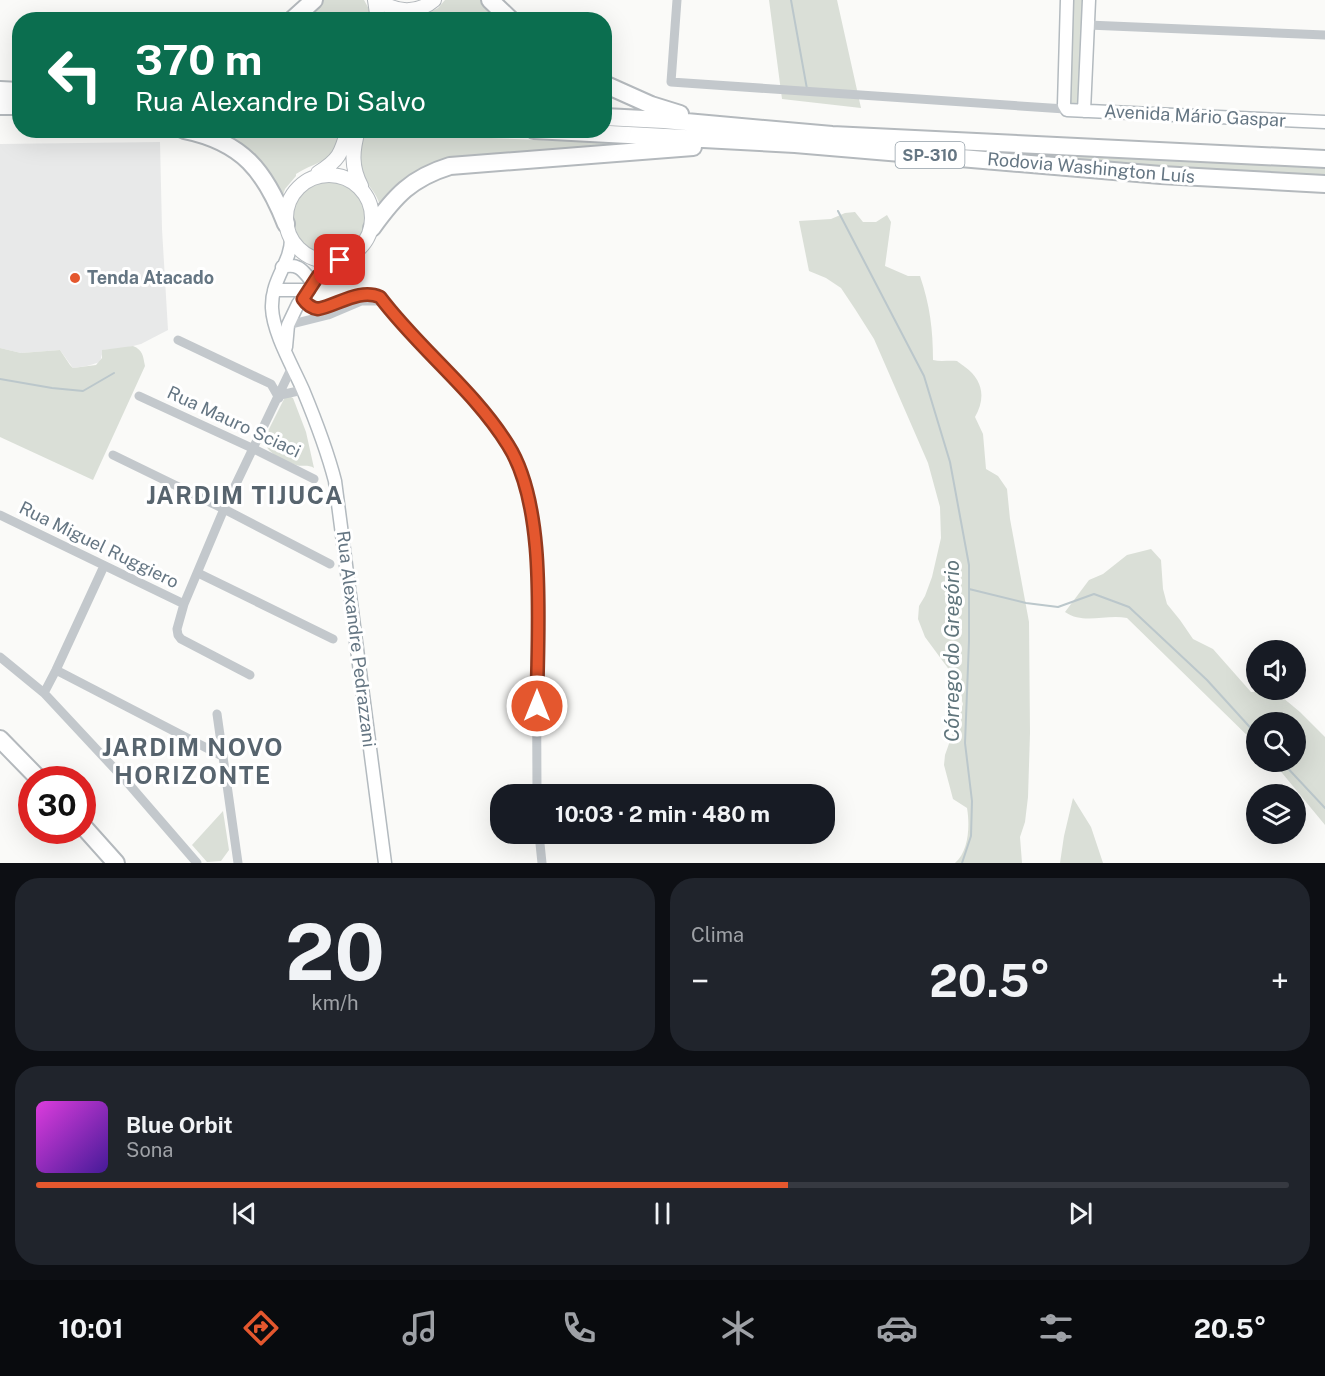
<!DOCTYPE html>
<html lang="pt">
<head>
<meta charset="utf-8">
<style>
  :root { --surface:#171b24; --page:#20242c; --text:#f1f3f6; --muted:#9ea1a6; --line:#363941; --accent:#e4572e }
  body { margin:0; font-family:"Public Sans",sans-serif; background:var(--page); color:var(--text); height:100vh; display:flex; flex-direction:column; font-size:22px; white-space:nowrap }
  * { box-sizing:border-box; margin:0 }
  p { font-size:20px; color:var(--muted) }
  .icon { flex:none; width:33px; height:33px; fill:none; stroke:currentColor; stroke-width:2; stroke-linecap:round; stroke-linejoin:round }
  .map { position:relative; height:863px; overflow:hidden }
  .side { display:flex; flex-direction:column; gap:15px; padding:15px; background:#0d0f14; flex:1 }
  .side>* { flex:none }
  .guide { position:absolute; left:12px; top:12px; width:600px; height:126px; border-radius:24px; box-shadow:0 6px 24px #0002; background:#0b6e4f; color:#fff; overflow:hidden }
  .controls { position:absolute; left:1246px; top:640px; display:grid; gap:12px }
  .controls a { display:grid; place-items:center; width:60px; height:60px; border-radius:50%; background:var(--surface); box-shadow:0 6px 24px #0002; font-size:30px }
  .speed { position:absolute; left:18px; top:766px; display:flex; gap:12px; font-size:30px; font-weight:700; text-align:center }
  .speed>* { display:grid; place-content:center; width:78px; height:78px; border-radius:50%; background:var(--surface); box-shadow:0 6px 24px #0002; line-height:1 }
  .speed .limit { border:9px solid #d22; background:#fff; color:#111 }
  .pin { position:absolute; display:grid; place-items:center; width:51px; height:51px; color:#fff; margin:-26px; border-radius:12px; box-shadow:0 3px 9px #0006 }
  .me { position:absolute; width:66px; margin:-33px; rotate:0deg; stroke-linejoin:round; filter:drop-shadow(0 0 4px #0008) }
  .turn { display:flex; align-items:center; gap:21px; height:126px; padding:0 24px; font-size:27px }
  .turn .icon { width:78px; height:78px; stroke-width:2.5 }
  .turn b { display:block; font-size:42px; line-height:51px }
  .big { font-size:45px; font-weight:700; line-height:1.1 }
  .side .tile { flex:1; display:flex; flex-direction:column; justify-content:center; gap:9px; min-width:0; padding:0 21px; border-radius:24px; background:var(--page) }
  .side .dial { align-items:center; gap:0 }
  .dial b { font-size:78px; line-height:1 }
  .song { display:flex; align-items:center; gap:18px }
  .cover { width:72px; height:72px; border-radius:9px; background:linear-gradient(135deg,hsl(300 70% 55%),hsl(260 70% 35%)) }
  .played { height:6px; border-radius:3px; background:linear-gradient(90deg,var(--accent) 60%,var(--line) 60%) }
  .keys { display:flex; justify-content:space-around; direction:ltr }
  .heat { display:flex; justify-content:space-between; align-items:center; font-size:33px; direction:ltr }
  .side .tiles { flex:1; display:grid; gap:15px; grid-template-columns:1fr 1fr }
  .tile:last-child { grid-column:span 2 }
  .trip { position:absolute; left:490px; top:784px; width:345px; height:60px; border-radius:24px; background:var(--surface); box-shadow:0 6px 24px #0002; font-weight:700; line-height:60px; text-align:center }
  .tab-bar { display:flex; height:96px; justify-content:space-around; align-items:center; background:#090b0e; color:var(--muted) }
  .tab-bar .icon { width:42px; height:42px }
  .tab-bar .selected { color:var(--accent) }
  .tab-bar b { font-size:27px; color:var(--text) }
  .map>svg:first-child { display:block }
  .built { fill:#e8e9e9 }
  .green { fill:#dadfd7 }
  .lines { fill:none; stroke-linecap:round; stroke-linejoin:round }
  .stream { stroke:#bbc7cb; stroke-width:2 }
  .secondary-casing { stroke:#b3babf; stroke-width:15 }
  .primary-casing { stroke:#b5babe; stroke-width:16 }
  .highway-casing { stroke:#b4b9bd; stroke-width:20 }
  .street { stroke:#c3c8cc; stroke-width:9 }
  .secondary { stroke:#fff; stroke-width:12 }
  .primary { stroke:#fff; stroke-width:14 }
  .highway { stroke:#fff; stroke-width:16 }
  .route-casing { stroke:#94391e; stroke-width:15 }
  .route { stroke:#e4572e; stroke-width:10 }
  .poi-dot { fill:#e4572e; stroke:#fff; stroke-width:2 }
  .labels { text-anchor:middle; stroke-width:6; stroke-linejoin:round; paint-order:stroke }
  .shield { fill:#fff; stroke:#939fa8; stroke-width:1.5 }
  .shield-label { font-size:16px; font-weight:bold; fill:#657683 }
  .street-label { font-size:18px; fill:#657683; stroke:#fff }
  .poi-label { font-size:18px; font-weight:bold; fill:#657683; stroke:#fff; text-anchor:start }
  .water-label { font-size:20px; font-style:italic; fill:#60757c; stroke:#fff }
  .district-label { font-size:24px; font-weight:bold; letter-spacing:1.5px; fill:#57646e; stroke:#fff }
</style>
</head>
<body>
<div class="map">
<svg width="1325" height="863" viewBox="0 0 1325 863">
  <rect width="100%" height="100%" fill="#fafaf8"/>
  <!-- built -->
  <path class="built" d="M160 142 162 229 168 330 141 344 125 348 103 350 100 362 87 366 73 368 60 350 21 353 0 348V144Z"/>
  <!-- green -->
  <path class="green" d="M320 0H364L370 11 372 20H297Z
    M445 0H484L505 20H413L438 8Z
    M769 0H837L861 108 782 99Z
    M1071 0H1083L1078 104 1074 106 1069 104Z
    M324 130 341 131C331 166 322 158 296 174V176L285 189 281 201 203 131Z
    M364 133 619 143V145L455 158C423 164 399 179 380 206 377 193 369 187 362 176 355 164 361 146 364 133Z
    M1006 149 1325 163V178L1006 157Z
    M293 217a37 37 0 1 1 74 0a37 37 0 1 1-74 0Z
    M855 212 863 222H876L887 215 891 222 885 266 908 276H920C930 305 933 330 933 360 941 362 949 360 957 361 958 362 964 366 965 367 983 380 986 398 975 417L983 434 986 469 998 476 1007 489 1010 519 1029 622 1030 733 1028 797 1025 822 1020 837 1022 863H955C969 851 970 825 967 808L953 799 944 765 945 755 963 704 953 675 925 637 918 619 919 606 925 596 932 577 941 538 940 507 928 463 874 339 855 309 841 288 826 278 809 271 799 221 831 219 845 213Z
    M133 346C143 350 143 356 145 366L93 480 0 437V348L21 353 60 350 70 365 73 368 96 365 102 358V350Z
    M289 396 293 398 306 432 314 468C308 464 302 467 296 465 283 460 265 453 264 439L285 397Z
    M1151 549 1161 560 1163 589 1167 604 1180 620 1193 639 1213 649 1251 692H1276L1300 712 1325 737V825L1273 762H1296V723H1257V745L1127 618C1105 614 1084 625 1065 612L1089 580 1103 574 1127 555Z
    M1073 798 1091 827 1103 863H1060L1064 836Z
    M223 811 229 850 221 861 207 862 192 845Z"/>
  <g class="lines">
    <!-- stream -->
    <path class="stream" d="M791 0 807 89
      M838 211 924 376 950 462 969 565V641L965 743 972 801 971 836 962 863
      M0 379 52 388 83 391 114 373
      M969 589 1026 603 1058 607 1094 594 1129 607 1207 680 1257 735
      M1282 762 1325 808"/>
    <defs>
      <path id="secondary" d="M1067 0 1064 105 1067 110 1325 122
        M1084 111 1089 0
        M291 239C291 263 271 279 272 308 273 333 293 367 303 390 315 419 327 450 335 481L385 863
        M282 267C299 262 304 272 313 283
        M274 290H309
        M286 347 288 325 298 304 318 276 340 260"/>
      <path id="primary" d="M375 0 378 20
        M379 0C395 13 418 14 434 0
        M358 130C352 151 351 167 361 186
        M318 173C339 160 341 154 348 130
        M286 218a43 43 0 1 1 86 0a43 43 0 1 1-86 0Z"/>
      <path id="highway" d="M490 0 511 20
        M292 20 314 0
        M604 84 651 105 680 114
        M0 90 20 91
        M0 106H20
        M604 117 664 120 832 135 1325 159
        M184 130C243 142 265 171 286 224
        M534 130 795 144 1161 175 1325 184
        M372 228C395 196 411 178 450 166L693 147
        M0 739 40 780
        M82 825 116 863"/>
    </defs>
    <!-- secondary casing -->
    <use href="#secondary" class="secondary-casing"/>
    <!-- primary casing -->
    <use href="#primary" class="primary-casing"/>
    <!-- highway casing -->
    <use href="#highway" class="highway-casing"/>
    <!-- street -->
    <path class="street" d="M677 0 671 82 1065 109
      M1088 25 1325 35
      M303 299C323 326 353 284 380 297L491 422 509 447 527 493 536 550 537 795
      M288 325 328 315 361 301H378
      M178 340 271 384 279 398
      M280 395 303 390
      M139 396 254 449 314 479
      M113 455 224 509 330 564
      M0 515 184 604
      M198 573 333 639
      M0 657 44 693 127 782 197 863
      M56 670 222 756
      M250 675 181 639 178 635 177 629 184 604 224 509 292 367
      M44 693 56 670 104 566
      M217 714 238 863
      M539 834 542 863"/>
    <!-- secondary -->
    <use href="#secondary" class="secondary"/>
    <!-- primary -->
    <use href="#primary" class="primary"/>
    <!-- highway -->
    <use href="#highway" class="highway"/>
  </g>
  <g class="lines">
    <defs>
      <path id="route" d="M340 260 318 276 303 299C307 305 311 308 318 309 338 305 360 288 380 297 419 349 474 390 508 445 548 508 537 632 537 706"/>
    </defs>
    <!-- route casing -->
    <use href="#route" class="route-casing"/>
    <!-- route -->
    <use href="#route" class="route"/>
  </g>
  <!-- markers -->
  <circle class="poi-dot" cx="75" cy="278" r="6"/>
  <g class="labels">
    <!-- shield labels -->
    <rect class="shield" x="895.5" y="142" width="69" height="26" rx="4.5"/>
    <g class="shield-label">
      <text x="930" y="161">SP-310</text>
    </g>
    <!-- street labels -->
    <g class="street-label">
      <text transform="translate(1195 116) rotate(3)" y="6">Avenida Mário Gaspar</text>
      <text transform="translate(1091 168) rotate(5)" y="6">Rodovia Washington Luís</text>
      <text transform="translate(234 422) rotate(25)" y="6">Rua Mauro Sciaci</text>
      <text transform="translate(99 545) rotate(26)" y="6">Rua Miguel Ruggiero</text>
      <text transform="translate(356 639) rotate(83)" y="6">Rua Alexandre Pedrazzani</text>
    </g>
    <!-- poi labels -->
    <g class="poi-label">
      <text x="87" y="284">Tenda Atacado</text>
    </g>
    <!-- water labels -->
    <g class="water-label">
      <text transform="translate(952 651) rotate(-90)" y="7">Córrego do Gregório</text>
    </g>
    <!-- district labels -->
    <g class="district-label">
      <text x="245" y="504">JARDIM TIJUCA</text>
      <text x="193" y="756">JARDIM NOVO<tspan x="193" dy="28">HORIZONTE</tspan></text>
    </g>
  </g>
</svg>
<div class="controls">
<a><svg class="icon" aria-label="sound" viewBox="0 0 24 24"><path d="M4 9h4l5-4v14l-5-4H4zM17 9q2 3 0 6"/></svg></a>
<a><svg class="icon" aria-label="search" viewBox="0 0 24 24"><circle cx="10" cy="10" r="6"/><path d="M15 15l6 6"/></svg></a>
<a><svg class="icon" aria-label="layers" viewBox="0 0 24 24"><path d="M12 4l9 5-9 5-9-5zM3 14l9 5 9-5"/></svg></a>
</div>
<div class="speed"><div class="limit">30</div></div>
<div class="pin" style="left:340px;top:260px;background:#d93025"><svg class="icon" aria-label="arrive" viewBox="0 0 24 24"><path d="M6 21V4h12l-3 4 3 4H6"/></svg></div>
<svg class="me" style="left:537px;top:706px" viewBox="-20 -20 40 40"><circle r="17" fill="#e4572e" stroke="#fff" stroke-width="3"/><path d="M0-11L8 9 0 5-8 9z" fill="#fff"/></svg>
<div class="trip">10:03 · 2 min · 480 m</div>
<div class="guide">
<div class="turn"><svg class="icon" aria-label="left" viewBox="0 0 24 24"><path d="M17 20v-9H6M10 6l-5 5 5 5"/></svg><div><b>370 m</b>Rua Alexandre Di Salvo</div></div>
</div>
</div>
<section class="side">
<div class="tiles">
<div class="tile dial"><b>20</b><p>km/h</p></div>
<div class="tile"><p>Clima</p>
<div class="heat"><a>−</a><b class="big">20.5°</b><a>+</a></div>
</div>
<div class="tile">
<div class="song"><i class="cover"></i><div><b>Blue Orbit</b><p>Sona</p></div></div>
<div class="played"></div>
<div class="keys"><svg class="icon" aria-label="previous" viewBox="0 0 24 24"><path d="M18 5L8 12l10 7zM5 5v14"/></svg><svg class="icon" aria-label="pause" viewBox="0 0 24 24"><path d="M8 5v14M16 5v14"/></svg><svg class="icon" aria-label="next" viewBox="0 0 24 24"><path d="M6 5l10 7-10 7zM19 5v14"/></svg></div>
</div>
</div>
</section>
<nav class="tab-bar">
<b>10:01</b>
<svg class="icon selected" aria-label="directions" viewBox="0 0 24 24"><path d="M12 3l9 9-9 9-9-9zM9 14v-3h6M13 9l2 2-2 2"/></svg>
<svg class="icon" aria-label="music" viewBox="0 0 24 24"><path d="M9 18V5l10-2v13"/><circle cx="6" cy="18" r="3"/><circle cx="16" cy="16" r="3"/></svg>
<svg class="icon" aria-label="phone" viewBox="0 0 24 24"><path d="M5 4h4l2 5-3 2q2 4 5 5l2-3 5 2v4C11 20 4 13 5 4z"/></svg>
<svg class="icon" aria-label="climate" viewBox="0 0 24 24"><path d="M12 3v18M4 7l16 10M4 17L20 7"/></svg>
<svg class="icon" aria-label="car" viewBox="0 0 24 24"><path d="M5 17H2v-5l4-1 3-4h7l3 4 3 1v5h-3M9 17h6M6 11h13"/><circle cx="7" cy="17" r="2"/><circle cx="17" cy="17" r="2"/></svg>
<svg class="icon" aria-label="filters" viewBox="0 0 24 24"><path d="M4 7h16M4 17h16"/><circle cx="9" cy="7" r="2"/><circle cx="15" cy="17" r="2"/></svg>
<b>20.5°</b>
</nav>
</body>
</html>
